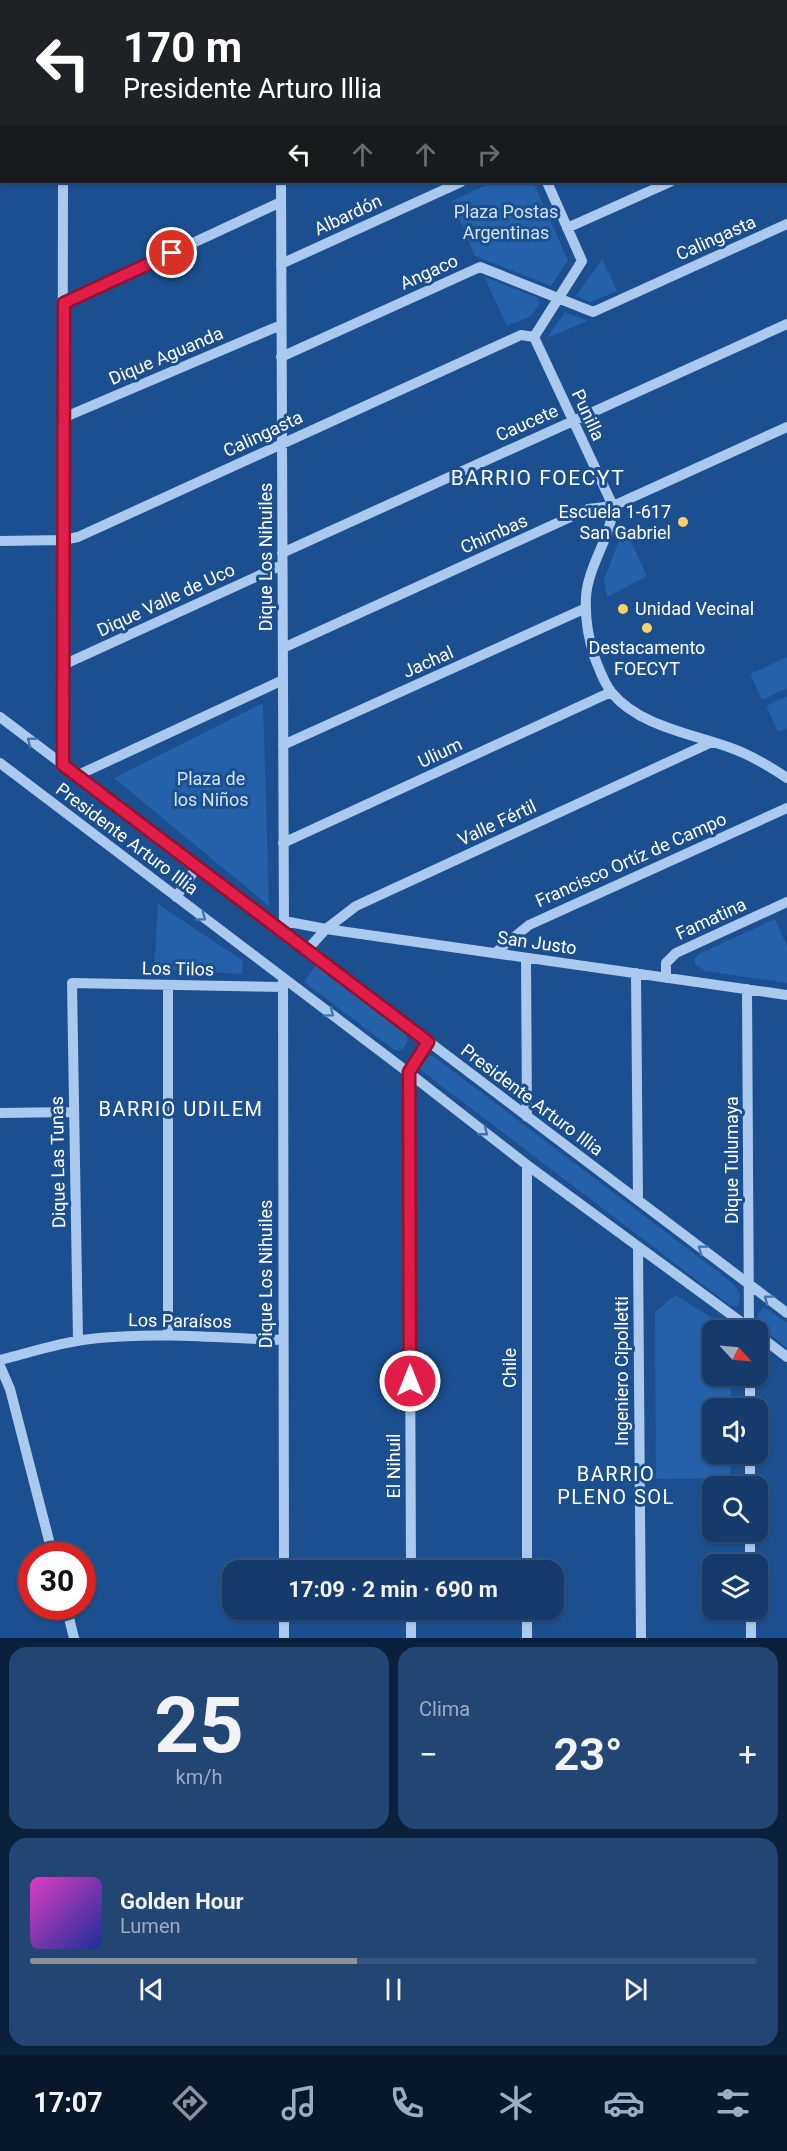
<!DOCTYPE html>
<html lang="es">
<head>
<meta charset="utf-8">
<style>
  :root { --surface:#143b6b; --page:#214673; --text:#f1f3f6; --muted:#9dadc1; --line:#33557e; --accent:#8c9099 }
  body { margin:0; font-family:Roboto,sans-serif; background:var(--page); color:var(--text); height:100vh; display:flex; flex-direction:column; font-size:22px; white-space:nowrap }
  * { box-sizing:border-box; margin:0 }
  p { font-size:20px; color:var(--muted) }
  .icon { flex:none; width:33px; height:33px; fill:none; stroke:currentColor; stroke-width:2; stroke-linecap:round; stroke-linejoin:round }
  .map { position:relative; height:1638px; overflow:hidden }
  .drawer { display:flex; flex-direction:column; gap:9px; padding:9px; background:#0b203b; flex:1 }
  .drawer>* { flex:none }
  .guide { position:absolute; left:0px; top:0px; width:788px; height:183px; box-shadow:0 2px 4px #0004,0 0 0 2px var(--line); background:#202124; color:#fff; overflow:hidden }
  .needle { width:39px; rotate:116deg }
  .buttons { position:absolute; left:702px; top:1320px; display:grid; gap:12px }
  .buttons a { display:grid; place-items:center; width:66px; height:66px; border-radius:12px; background:var(--surface); box-shadow:0 2px 4px #0004,0 0 0 2px var(--line); font-size:30px }
  .speed { position:absolute; left:18px; top:1542px; display:flex; gap:12px; font-size:30px; font-weight:700; text-align:center }
  .speed>* { display:grid; place-content:center; width:78px; height:78px; border-radius:50%; background:var(--surface); box-shadow:0 2px 4px #0004,0 0 0 2px var(--line); line-height:1 }
  .speed .limit { border:9px solid #d22; background:#fff; color:#111 }
  .pin { position:absolute; display:grid; place-items:center; width:51px; height:51px; color:#fff; margin:-26px; border:3px solid #fff; border-radius:50%; box-shadow:0 2px 6px #0007 }
  .me { position:absolute; width:66px; margin:-33px; rotate:0deg; stroke-linejoin:round; filter:drop-shadow(0 0 4px #0008) }
  .turn { display:flex; align-items:center; gap:21px; height:126px; padding:0 24px; font-size:27px }
  .turn .icon { width:78px; height:78px; stroke-width:2.5 }
  .turn b { display:block; font-size:42px; line-height:51px }
  .lanes { display:flex; align-items:center; height:57px; padding:0 24px; background:#0003; justify-content:center; gap:30px; direction:ltr }
  .lanes .off { opacity:.35 }
  .big { font-size:45px; font-weight:700; line-height:1.1 }
  .drawer .card { flex:1; display:flex; flex-direction:column; justify-content:center; gap:9px; min-width:0; padding:0 21px; border-radius:18px; background:var(--page) }
  .drawer .dial { align-items:center; gap:0 }
  .dial b { font-size:78px; line-height:1 }
  .song { display:flex; align-items:center; gap:18px }
  .cover { width:72px; height:72px; border-radius:9px; background:linear-gradient(135deg,hsl(310 70% 55%),hsl(230 70% 35%)) }
  .played { height:6px; border-radius:3px; background:linear-gradient(90deg,var(--accent) 45%,var(--line) 45%) }
  .keys { display:flex; justify-content:space-around; direction:ltr }
  .heat { display:flex; justify-content:space-between; align-items:center; font-size:33px; direction:ltr }
  .drawer .tiles { flex:1; display:grid; gap:9px; grid-template-columns:1fr 1fr }
  .card:last-child { grid-column:span 2 }
  .trip { position:absolute; left:222px; top:1560px; width:342px; height:60px; border-radius:18px; background:var(--surface); box-shadow:0 2px 4px #0004,0 0 0 2px var(--line); font-weight:700; line-height:60px; text-align:center }
  .menu { display:flex; height:96px; justify-content:space-around; align-items:center; background:#08182b; color:var(--muted) }
  .menu .icon { width:42px; height:42px }
  .menu .selected { color:var(--accent) }
  .menu b { font-size:27px; color:var(--text) }
  .map>svg:first-child { display:block }
  .green { fill:#2461a8 }
  .lines { fill:none; stroke-linecap:round; stroke-linejoin:round }
  .minor { stroke:#a9c9ee; stroke-width:10 }
  .oneway { stroke:#4674ac }
  .route-casing { stroke:#92132f; stroke-width:15 }
  .route { stroke:#e11d48; stroke-width:10 }
  .poi-dot { fill:#ffd166; stroke:#1b4f8f; stroke-width:2 }
  .labels { text-anchor:middle; stroke-width:6; stroke-linejoin:round; paint-order:stroke }
  .park-label { font-size:18px; fill:#cfe3fa; stroke:#1b4f8f }
  .street-label { font-size:18px; fill:#fff; stroke:#1b4f8f }
  .poi-label { font-size:18px; fill:#fff; stroke:#1b4f8f; text-anchor:end }
  .neighbourhood-label { font-size:20px; letter-spacing:1.5px; fill:#fff; stroke:#1b4f8f }
  .quarter-label { font-size:21px; letter-spacing:1.5px; fill:#fff; stroke:#1b4f8f }
</style>
</head>
<body>
<div class="map">
<svg width="787" height="1638" viewBox="0 0 787 1638">
  <rect width="100%" height="100%" fill="#1b4f8f"/>
  <!-- green -->
  <path class="green" d="M493 182H533L568 260 551 286 475 256 452 201Z
    M602 259 617 291 591 302 576 296Z
    M484 277 538 298 539 304 531 316 507 326Z
    M565 312 588 321 547 338Z
    M624 527 647 576 607 597 604 580Z
    M787 657V688L762 700 750 674Z
    M787 696V728L778 732 766 706Z
    M263 703 269 906 114 778Z
    M158 904 243 961 242 974 154 969Z
    M775 919 787 946V983L705 971 695 964 694 960 699 954Z
    M316 965 405 1032 408 1040 403 1049 399 1051 393 1049 304 982Z
    M430 1056H433L734 1284 740 1294 738 1306H731L423 1072 420 1069 421 1062Z
    M675 1295 725 1326 728 1330H712V1376H731V1408H712V1454H731L730 1478 656 1479 655 1312Z
    M764 1307 787 1323V1348L757 1324 758 1314Z"/>
  <g class="lines">
    <!-- minor -->
    <path class="minor" d="M63 0V2
      M280 0V2
      M467 0 468 2
      M215 2 218 0
      M426 2 430 0
      M639 2 642 0
      M786 31H787
      M786 129 787 128
      M281 182 284 933
      M547 182 582 261 534 337 613 506C612 536 588 565 586 597 585 617 588 637 594 656 599 668 603 682 612 693 639 726 693 734 731 748 751 755 769 766 787 778
      M567 228 670 182
      M281 264 461 182
      M64 303 281 202
      M281 357 480 267 593 312 787 224
      M63 418 281 325
      M0 541 63 540 78 537 521 335 534 337
      M282 553 787 324
      M283 648 588 509 613 506 787 427
      M63 665 282 565
      M0 717 787 1313
      M283 745 586 608
      M0 763 409 1073 527 1165 752 1330
      M62 765 63 182
      M76 776 283 680
      M283 843 611 692
      M176 897 197 867
      M284 921 326 929 787 995
      M307 950 326 929 356 906 712 742
      M495 953 529 925 787 808
      M526 958 527 1117
      M636 973 638 1200
      M283 978 284 1570
      M666 978V963L676 953 787 902
      M168 985V1335
      M747 989 749 1330
      M0 1113 74 1112
      M527 1165V1570
      M638 1248 641 1638
      M758 1335 787 1357
      M78 1341 72 983 283 987
      M0 1360C32 1352 65 1341 99 1338 160 1332 222 1338 283 1340
      M0 1366 10 1389 53 1556
      M750 1376V1408
      M750 1454V1486
      M750 1532V1564
      M411 1570 409 1073 428 1042
      M66 1606 74 1638
      M284 1610V1638
      M411 1610V1638
      M527 1610V1638
      M751 1610V1638"/>
  </g>
  <!-- one-way arrows -->
  <defs><path id="oneway-chevron" d="M-2-3.5L2.5 0L-2 3.5" fill="none" stroke-width="1.6" stroke-linecap="round" stroke-linejoin="round" transform="scale(1.5)"/></defs>
  <g class="oneway">
    <use href="#oneway-chevron" transform="translate(31 741) rotate(-142)"/>
    <use href="#oneway-chevron" transform="translate(202 917) rotate(37)"/>
    <use href="#oneway-chevron" transform="translate(330 1013) rotate(37)"/>
    <use href="#oneway-chevron" transform="translate(484 1132) rotate(38)"/>
    <use href="#oneway-chevron" transform="translate(702 1249) rotate(-143)"/>
    <use href="#oneway-chevron" transform="translate(768 1299) rotate(-143)"/>
  </g>
  <g class="lines">
    <defs>
      <path id="route" d="M172 253 64 303 63 765 428 1042 409 1072 410 1381"/>
    </defs>
    <!-- route casing -->
    <use href="#route" class="route-casing"/>
    <!-- route -->
    <use href="#route" class="route"/>
  </g>
  <!-- markers -->
  <g class="poi-dot">
    <circle cx="683" cy="522" r="6"/>
    <circle cx="623" cy="609" r="6"/>
    <circle cx="647" cy="628" r="6"/>
  </g>
  <g class="labels">
    <!-- park labels -->
    <g class="park-label">
      <text x="506" y="218">Plaza Postas<tspan x="506" dy="21">Argentinas</tspan></text>
      <text x="211" y="785">Plaza de<tspan x="211" dy="21">los Niños</tspan></text>
    </g>
    <!-- street labels -->
    <g class="street-label">
      <text transform="translate(348 215) rotate(-25)" y="6">Albardón</text>
      <text transform="translate(716 238) rotate(-24)" y="6">Calingasta</text>
      <text transform="translate(429 272) rotate(-24)" y="6">Angaco</text>
      <text transform="translate(166 356) rotate(-23)" y="6">Dique Aguanda</text>
      <text transform="translate(588 415) rotate(65)" y="6">Punilla</text>
      <text transform="translate(527 423) rotate(-24)" y="6">Caucete</text>
      <text transform="translate(263 434) rotate(-25)" y="6">Calingasta</text>
      <text transform="translate(494 534) rotate(-24)" y="6">Chimbas</text>
      <text transform="translate(266 557) rotate(-90)" y="6">Dique Los Nihuiles</text>
      <text transform="translate(166 600) rotate(-25)" y="6">Dique Valle de Uco</text>
      <text transform="translate(428 662) rotate(-24)" y="6">Jachal</text>
      <text transform="translate(440 753) rotate(-25)" y="6">Ulium</text>
      <text transform="translate(497 823) rotate(-25)" y="6">Valle Fértil</text>
      <text transform="translate(127 839) rotate(37)" y="6">Presidente Arturo Illia</text>
      <text transform="translate(631 860) rotate(-24)" y="6">Francisco Ortíz de Campo</text>
      <text transform="translate(711 919) rotate(-25)" y="6">Famatina</text>
      <text transform="translate(537 943) rotate(8)" y="6">San Justo</text>
      <text transform="translate(178 969) rotate(1)" y="6">Los Tilos</text>
      <text transform="translate(532 1100) rotate(37)" y="6">Presidente Arturo Illia</text>
      <text transform="translate(732 1160) rotate(-90)" y="6">Dique Tulumaya</text>
      <text transform="translate(58 1162) rotate(-91)" y="6">Dique Las Tunas</text>
      <text transform="translate(266 1274) rotate(-90)" y="6">Dique Los Nihuiles</text>
      <text transform="translate(180 1321) rotate(1)" y="6">Los Paraísos</text>
      <text transform="translate(510 1368) rotate(-90)" y="6">Chile</text>
      <text transform="translate(622 1371) rotate(-90)" y="6">Ingeniero Cipolletti</text>
      <text transform="translate(394 1466) rotate(-90)" y="6">El Nihuil</text>
    </g>
    <!-- poi labels -->
    <g class="poi-label">
      <text x="671" y="518">Escuela 1-617<tspan x="671" dy="21">San Gabriel</tspan></text>
      <text x="635" y="615" text-anchor="start">Unidad Vecinal</text>
      <text x="647" y="654" text-anchor="middle">Destacamento<tspan x="647" dy="21">FOECYT</tspan></text>
    </g>
    <!-- neighbourhood labels -->
    <g class="neighbourhood-label">
      <text x="181" y="1116">BARRIO UDILEM</text>
      <text x="616" y="1481">BARRIO<tspan x="616" dy="23">PLENO SOL</tspan></text>
    </g>
    <!-- quarter labels -->
    <g class="quarter-label">
      <text x="538" y="485">BARRIO FOECYT</text>
    </g>
  </g>
</svg>
<div class="buttons">
<a><svg class="needle" viewBox="-14 -14 28 28"><path d="M0-13l5 13h-10z" fill="#e53935"/><path d="M0 13l5-13h-10z" fill="#9dadc1"/></svg></a>
<a><svg class="icon" aria-label="sound" viewBox="0 0 24 24"><path d="M4 9h4l5-4v14l-5-4H4zM17 9q2 3 0 6"/></svg></a>
<a><svg class="icon" aria-label="search" viewBox="0 0 24 24"><circle cx="10" cy="10" r="6"/><path d="M15 15l6 6"/></svg></a>
<a><svg class="icon" aria-label="layers" viewBox="0 0 24 24"><path d="M12 4l9 5-9 5-9-5zM3 14l9 5 9-5"/></svg></a>
</div>
<div class="speed"><div class="limit">30</div></div>
<div class="pin" style="left:172px;top:253px;background:#d93025"><svg class="icon" aria-label="arrive" viewBox="0 0 24 24"><path d="M6 21V4h12l-3 4 3 4H6"/></svg></div>
<svg class="me" style="left:410px;top:1381px" viewBox="-20 -20 40 40"><circle r="17" fill="#e11d48" stroke="#fff" stroke-width="3"/><path d="M0-11L8 9 0 5-8 9z" fill="#fff"/></svg>
<div class="trip">17:09 · 2 min · 690 m</div>
<div class="guide">
<div class="turn"><svg class="icon" aria-label="left" viewBox="0 0 24 24"><path d="M17 20v-9H6M10 6l-5 5 5 5"/></svg><div><b>170 m</b>Presidente Arturo Illia</div></div>
<div class="lanes"><svg class="icon" aria-label="left" viewBox="0 0 24 24"><path d="M17 20v-9H6M10 6l-5 5 5 5"/></svg><svg class="icon off" aria-label="ahead" viewBox="0 0 24 24"><path d="M12 20V5M6 11l6-6 6 6"/></svg><svg class="icon off" aria-label="ahead" viewBox="0 0 24 24"><path d="M12 20V5M6 11l6-6 6 6"/></svg><svg class="icon off" aria-label="right" viewBox="0 0 24 24"><path d="M7 20v-9h11M14 6l5 5-5 5"/></svg></div>
</div>
</div>
<section class="drawer">
<div class="tiles">
<div class="card dial"><b>25</b><p>km/h</p></div>
<div class="card"><p>Clima</p>
<div class="heat"><a>−</a><b class="big">23°</b><a>+</a></div>
</div>
<div class="card">
<div class="song"><i class="cover"></i><div><b>Golden Hour</b><p>Lumen</p></div></div>
<div class="played"></div>
<div class="keys"><svg class="icon" aria-label="previous" viewBox="0 0 24 24"><path d="M18 5L8 12l10 7zM5 5v14"/></svg><svg class="icon" aria-label="pause" viewBox="0 0 24 24"><path d="M8 5v14M16 5v14"/></svg><svg class="icon" aria-label="next" viewBox="0 0 24 24"><path d="M6 5l10 7-10 7zM19 5v14"/></svg></div>
</div>
</div>
</section>
<nav class="menu">
<b>17:07</b>
<svg class="icon selected" aria-label="directions" viewBox="0 0 24 24"><path d="M12 3l9 9-9 9-9-9zM9 14v-3h6M13 9l2 2-2 2"/></svg>
<svg class="icon" aria-label="music" viewBox="0 0 24 24"><path d="M9 18V5l10-2v13"/><circle cx="6" cy="18" r="3"/><circle cx="16" cy="16" r="3"/></svg>
<svg class="icon" aria-label="phone" viewBox="0 0 24 24"><path d="M5 4h4l2 5-3 2q2 4 5 5l2-3 5 2v4C11 20 4 13 5 4z"/></svg>
<svg class="icon" aria-label="climate" viewBox="0 0 24 24"><path d="M12 3v18M4 7l16 10M4 17L20 7"/></svg>
<svg class="icon" aria-label="car" viewBox="0 0 24 24"><path d="M5 17H2v-5l4-1 3-4h7l3 4 3 1v5h-3M9 17h6M6 11h13"/><circle cx="7" cy="17" r="2"/><circle cx="17" cy="17" r="2"/></svg>
<svg class="icon" aria-label="filters" viewBox="0 0 24 24"><path d="M4 7h16M4 17h16"/><circle cx="9" cy="7" r="2"/><circle cx="15" cy="17" r="2"/></svg>
</nav>
</body>
</html>
